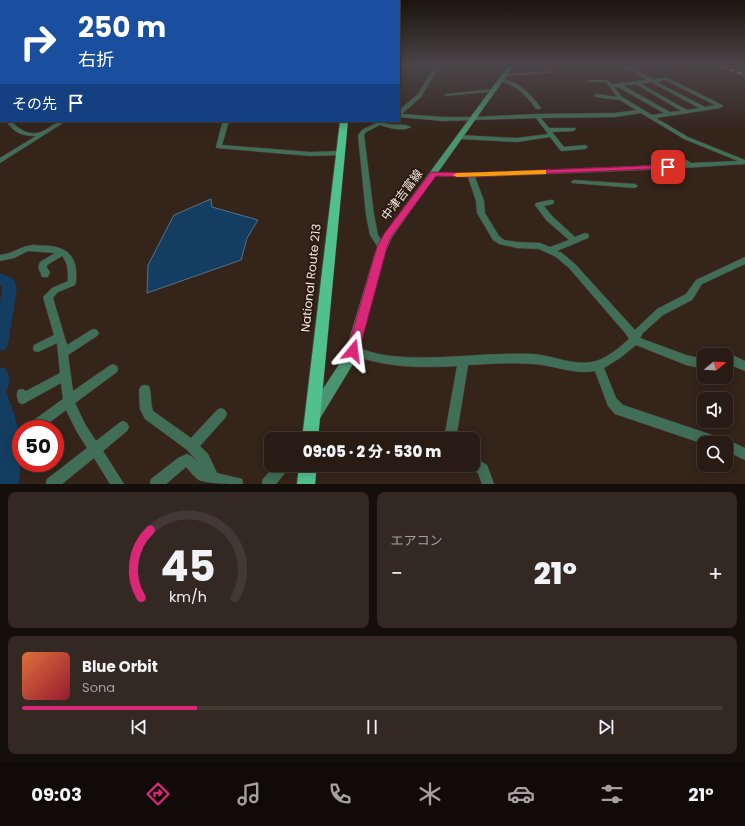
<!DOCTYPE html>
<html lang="ja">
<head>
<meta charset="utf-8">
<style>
  :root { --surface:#271b14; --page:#332822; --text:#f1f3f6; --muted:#a4a1a0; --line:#433934; --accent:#db2777 }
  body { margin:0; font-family:Poppins,"Noto Sans JP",sans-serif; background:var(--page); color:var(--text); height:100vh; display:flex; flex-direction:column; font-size:15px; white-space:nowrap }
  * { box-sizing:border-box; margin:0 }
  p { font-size:13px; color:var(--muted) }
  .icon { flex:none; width:22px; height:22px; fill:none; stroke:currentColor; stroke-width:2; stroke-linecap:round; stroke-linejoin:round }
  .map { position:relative; height:484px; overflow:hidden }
  .side { display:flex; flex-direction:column; gap:8px; padding:8px; background:#150f0b; flex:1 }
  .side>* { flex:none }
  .top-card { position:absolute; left:0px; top:0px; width:400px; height:122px; box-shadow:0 2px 10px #0003,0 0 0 1px var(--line); background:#1a4fa0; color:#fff; overflow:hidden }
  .needle { width:26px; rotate:72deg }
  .buttons { position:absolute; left:697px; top:348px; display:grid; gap:8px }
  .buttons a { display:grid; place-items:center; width:36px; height:36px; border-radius:8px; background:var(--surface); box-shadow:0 2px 10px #0003,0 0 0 1px var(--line); font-size:20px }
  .speed { position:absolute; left:12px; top:420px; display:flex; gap:8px; font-size:20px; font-weight:700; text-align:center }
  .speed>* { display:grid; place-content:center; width:52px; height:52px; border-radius:50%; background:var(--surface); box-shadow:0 2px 10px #0003,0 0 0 1px var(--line); line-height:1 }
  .speed .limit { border:6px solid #d22; background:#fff; color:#111 }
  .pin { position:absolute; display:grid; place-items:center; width:34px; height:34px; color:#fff; margin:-17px; border-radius:8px; box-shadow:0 2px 6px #0006 }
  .me { position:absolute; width:44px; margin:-22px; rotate:16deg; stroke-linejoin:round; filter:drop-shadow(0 0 3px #0008) }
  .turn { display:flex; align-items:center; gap:14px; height:84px; padding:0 12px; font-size:18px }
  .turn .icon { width:52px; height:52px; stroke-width:2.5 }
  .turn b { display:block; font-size:28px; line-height:34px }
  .then { display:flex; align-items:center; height:38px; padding:0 12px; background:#0003; gap:8px; font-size:15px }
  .big { font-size:30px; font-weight:800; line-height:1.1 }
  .side .tile { flex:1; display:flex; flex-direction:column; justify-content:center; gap:6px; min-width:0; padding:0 14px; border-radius:8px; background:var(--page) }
  .side .dial { align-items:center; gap:0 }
  .dial svg { height:104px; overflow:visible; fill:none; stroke:var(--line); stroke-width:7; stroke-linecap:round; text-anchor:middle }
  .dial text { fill:var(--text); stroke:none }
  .song { display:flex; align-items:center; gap:12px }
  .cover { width:48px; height:48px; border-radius:6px; background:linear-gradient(135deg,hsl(20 70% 55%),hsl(350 70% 35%)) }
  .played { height:4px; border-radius:2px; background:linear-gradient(90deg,var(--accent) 25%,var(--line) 25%) }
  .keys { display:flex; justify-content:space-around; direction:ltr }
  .heat { display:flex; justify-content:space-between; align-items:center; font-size:22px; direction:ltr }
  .side .tiles { flex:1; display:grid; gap:8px; grid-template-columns:1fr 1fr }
  .tile:last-child { grid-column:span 2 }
  .trip { position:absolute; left:264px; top:432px; width:216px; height:40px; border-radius:8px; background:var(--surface); box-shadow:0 2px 10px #0003,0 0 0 1px var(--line); font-weight:800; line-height:40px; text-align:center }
  .tabs { display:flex; height:64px; justify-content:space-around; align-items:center; background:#100b08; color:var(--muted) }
  .tabs .icon { width:28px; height:28px }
  .tabs .selected { color:var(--accent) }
  .tabs b { font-size:18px; color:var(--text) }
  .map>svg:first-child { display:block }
  .water { fill:#133e62; stroke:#567188 }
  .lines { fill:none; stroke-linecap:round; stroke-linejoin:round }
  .river { fill:#133e62; fill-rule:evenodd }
  .minor-casing { stroke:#4f3f36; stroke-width:1 }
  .tertiary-casing { stroke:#4f3f36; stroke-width:1 }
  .secondary-casing { stroke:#4f3f36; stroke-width:1 }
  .trunk-casing { stroke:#4f3f36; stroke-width:1 }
  .minor { fill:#416e57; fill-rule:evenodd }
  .tertiary { fill:#416e57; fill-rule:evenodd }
  .secondary { fill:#4a9571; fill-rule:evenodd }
  .trunk { fill:#50c18d; fill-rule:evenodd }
  .rail-casing { stroke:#c4b8b1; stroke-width:2.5 }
  .rail { stroke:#291b11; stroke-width:1.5; stroke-dasharray:4; stroke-linecap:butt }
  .route { fill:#db2777; stroke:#8e194d }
  .slow { fill:#f59e0b }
  .labels { text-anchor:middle; stroke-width:4; stroke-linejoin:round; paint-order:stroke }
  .street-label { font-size:12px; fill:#f3e8e2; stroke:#291b11 }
</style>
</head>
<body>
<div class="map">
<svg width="745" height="484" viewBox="0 0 745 484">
  <rect width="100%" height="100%" fill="#34241a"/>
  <!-- water -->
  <path class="water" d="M211 199 212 207 258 220 247 238 241 260 147 293 148 265 174 215Z"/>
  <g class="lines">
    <!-- river -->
    <path class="river" d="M0 273 14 279 17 289 8 344 6 349 0 351V303L2 286 0 285Z
      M0 367 6 369C10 377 10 384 6 392 19 420 23 454 19 484H0Z"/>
    <defs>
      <path id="minor" d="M436 65H440L421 97 402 114 443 117H472L537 114 615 113 636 110 620 100 595 97V95L597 94 617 97 606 82H588L586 81 588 80H608L612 84 647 80 622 66 598 65H631L628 66 653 79 668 78 722 105 723 106 720 108 656 118 688 137 745 160V164L668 169 475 177 484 201 485 213 499 236 504 240 517 242 540 243 550 247 569 240 546 220 535 205 536 203 550 200H553L554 202 553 204 544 206 552 216 575 237 585 233 588 234 589 236 588 238 557 251 562 253 575 264 635 330 657 309 686 294 696 280 745 257V264L702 284 692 300 663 315 643 333 640 338 686 355 704 359V369L686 365 636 345 620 358 604 368 616 398 623 405 730 441 745 448V460L726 451V443L704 444 615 414 608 406 595 371C574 375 554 365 533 364 511 362 489 364 468 365L456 439H444L457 366C418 368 387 368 349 354L348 351 349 348 353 346C365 350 378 355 392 356 438 361 485 352 532 354 553 355 575 367 596 361 607 358 620 347 629 339L626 334 569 268 556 257 539 249 517 248 499 244 493 240 477 213 476 201 468 177 434 176 431 174 432 173H469L662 165 653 154 656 152 671 150 691 163 738 161 684 139 641 113 615 117 541 118 549 128H575L576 129 573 131 552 132 564 147 585 145 588 147 585 149 562 151 560 150 550 137 517 142 460 139 457 137 460 135 517 138 548 134 536 118 443 121 399 117V110L417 95ZM665 80 715 105 705 107 657 82ZM651 82 699 108 687 110 641 84ZM636 84 681 111 670 112 624 86ZM614 87H618L664 113 652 115 622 97ZM670 154 683 164H669L661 155Z
        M726 65 745 66V68L728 66Z
        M549 71H551V73L505 76 503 75 505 74Z
        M500 79C517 79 532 95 541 108L540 109H536C527 96 516 85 500 81Z
        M495 89H497V91L446 96 444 95 446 94Z
        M0 102H1V106H0Z
        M6 121H12C18 130 32 137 43 131 52 127 55 121 66 121L0 163V158L36 136C22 136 14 133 6 121Z
        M225 121H231L228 124 222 145 310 152 341 151 344 153 341 155 310 156 217 148 216 147 222 124Z
        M380 121H387L384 123C393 126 404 123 411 127 403 132 389 128 380 125L366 132 364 135 374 215 378 235 386 247 382 250 379 249 370 235 366 215 358 135 362 130Z
        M574 180 635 184 638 186 635 188 572 183 571 182Z
        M33 245C53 246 73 245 76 270 76 275 77 281 75 285L58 292 53 298 67 345 91 330 94 329 97 330 99 333 97 336 68 355 73 391 109 366 113 364 117 366 118 369 117 372 75 403 85 424 96 441 119 423 123 421 127 423 129 427 127 431 103 451 124 484H110L94 458 62 484H46L47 479 87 448 77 432 66 410 41 429H25L27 425 63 399 61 383 23 404 19 403C17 398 16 395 18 390L22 389 26 391 60 373 57 343 38 352 34 351 33 348 34 345 54 335 43 297 52 288 68 281C68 272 68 263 62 256L47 265V268L50 272 48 277H42L41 275V273C38 270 38 266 40 262L55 253 28 251 14 258 0 261V255C12 254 21 246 33 245Z
        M734 356 745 361V371L733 366 726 367V357Z
        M145 385 149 386C152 394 150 403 153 411L191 438 217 410 221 408 225 410 227 414 225 418 200 446 208 454 217 473 242 479 243 484C232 484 209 484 199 480 194 477 190 471 186 467L166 484H150L151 479 178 458 187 454 191 456 198 462 186 449 145 419 140 409 139 390 141 386Z
        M473 457 487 465 494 484H482L478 473 469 467 468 465H473Z
        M276 465H290L288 469 276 484H262L263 479Z"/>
      <path id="tertiary" d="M0 65H1V69H0Z"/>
      <path id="secondary" d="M509 65H514L392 237 385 253 356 359 319 420 314 422 309 420 307 415 309 410 344 357 375 253 383 236Z"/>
      <path id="trunk" d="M340 121H348L318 439H302Z
        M299 465H317L315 484H297Z"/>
    </defs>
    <!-- minor casing -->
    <use href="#minor" class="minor-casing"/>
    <!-- tertiary casing -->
    <use href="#tertiary" class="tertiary-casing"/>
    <!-- secondary casing -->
    <use href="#secondary" class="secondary-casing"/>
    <!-- trunk casing -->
    <use href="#trunk" class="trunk-casing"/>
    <!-- minor -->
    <use href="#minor" class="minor"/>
    <!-- tertiary -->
    <use href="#tertiary" class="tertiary"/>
    <!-- secondary -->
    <use href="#secondary" class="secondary"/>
    <!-- trunk -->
    <use href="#trunk" class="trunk"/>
    <defs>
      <path id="rail" d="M719 65 745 75"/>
    </defs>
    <!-- rail casing -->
    <use href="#rail" class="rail-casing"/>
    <!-- rail -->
    <use href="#rail" class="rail"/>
  </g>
  <!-- sky -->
  <linearGradient id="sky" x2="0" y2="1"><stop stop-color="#1d140e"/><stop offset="0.49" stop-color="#4a4549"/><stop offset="1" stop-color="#4a4549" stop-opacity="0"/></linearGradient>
  <rect width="745" height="133" fill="url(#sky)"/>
  <!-- route -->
  <path class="route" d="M668 165 672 167 671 168 469 177 436 176 391 237 387 247 359 351 357 355 353 356 349 355 347 351 377 247 384 234 431 172 469 173Z"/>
  <!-- slow -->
  <path class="slow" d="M544 170H546V174L457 177 453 175 457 173Z"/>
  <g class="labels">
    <!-- street labels -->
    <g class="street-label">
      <text transform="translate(402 195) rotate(-53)" y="4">中津吉富線</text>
      <text transform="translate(311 278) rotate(-84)" y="4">National Route 213</text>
    </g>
  </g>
</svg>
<div class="buttons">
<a><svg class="needle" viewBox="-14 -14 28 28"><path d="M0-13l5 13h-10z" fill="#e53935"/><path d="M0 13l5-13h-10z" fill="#a4a1a0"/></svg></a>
<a><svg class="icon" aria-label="sound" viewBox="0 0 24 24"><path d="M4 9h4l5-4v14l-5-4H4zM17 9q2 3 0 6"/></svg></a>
<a><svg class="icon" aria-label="search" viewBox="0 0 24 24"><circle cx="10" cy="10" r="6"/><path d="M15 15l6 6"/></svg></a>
</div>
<div class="speed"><div class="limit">50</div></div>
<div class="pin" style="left:668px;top:167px;background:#d93025"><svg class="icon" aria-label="arrive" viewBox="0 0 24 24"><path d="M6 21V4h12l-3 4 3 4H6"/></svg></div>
<svg class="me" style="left:353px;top:351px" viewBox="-20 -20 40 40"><path d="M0-17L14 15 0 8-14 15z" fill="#db2777" stroke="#fff" stroke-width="4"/></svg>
<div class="trip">09:05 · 2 分 · 530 m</div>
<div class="top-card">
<div class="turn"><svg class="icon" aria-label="right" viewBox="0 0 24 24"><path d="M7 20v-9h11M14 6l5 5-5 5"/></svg><div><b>250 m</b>右折</div></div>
<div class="then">その先<svg class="icon" aria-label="arrive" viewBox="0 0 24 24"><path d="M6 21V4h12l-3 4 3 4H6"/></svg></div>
</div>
</div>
<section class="side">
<div class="tiles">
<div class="tile dial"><svg viewBox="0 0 100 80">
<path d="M14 69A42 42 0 1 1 86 69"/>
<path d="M14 69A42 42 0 0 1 21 17" stroke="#db2777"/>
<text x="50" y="56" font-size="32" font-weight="700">45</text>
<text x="50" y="72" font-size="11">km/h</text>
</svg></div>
<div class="tile"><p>エアコン</p>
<div class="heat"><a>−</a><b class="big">21°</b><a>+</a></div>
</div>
<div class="tile">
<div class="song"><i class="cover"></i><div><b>Blue Orbit</b><p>Sona</p></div></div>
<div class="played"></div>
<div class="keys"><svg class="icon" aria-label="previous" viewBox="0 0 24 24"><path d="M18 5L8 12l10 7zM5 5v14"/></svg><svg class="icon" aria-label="pause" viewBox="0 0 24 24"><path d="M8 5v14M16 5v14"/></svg><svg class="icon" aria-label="next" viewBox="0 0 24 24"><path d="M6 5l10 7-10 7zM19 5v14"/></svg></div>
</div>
</div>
</section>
<nav class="tabs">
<b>09:03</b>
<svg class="icon selected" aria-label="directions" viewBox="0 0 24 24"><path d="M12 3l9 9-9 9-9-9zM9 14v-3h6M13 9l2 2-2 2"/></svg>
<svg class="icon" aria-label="music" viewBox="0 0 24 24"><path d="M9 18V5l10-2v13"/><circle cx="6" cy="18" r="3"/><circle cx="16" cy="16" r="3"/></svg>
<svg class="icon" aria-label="phone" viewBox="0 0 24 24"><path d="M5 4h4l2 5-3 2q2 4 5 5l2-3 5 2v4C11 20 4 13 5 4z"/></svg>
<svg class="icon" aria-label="climate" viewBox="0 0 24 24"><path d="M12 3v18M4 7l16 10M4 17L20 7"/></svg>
<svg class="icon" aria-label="car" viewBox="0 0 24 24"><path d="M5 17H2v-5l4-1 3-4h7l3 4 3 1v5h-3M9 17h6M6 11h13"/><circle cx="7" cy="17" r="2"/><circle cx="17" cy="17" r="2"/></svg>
<svg class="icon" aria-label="filters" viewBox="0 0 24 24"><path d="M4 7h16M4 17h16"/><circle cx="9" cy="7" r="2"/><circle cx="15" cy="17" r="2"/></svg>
<b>21°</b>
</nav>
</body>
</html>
